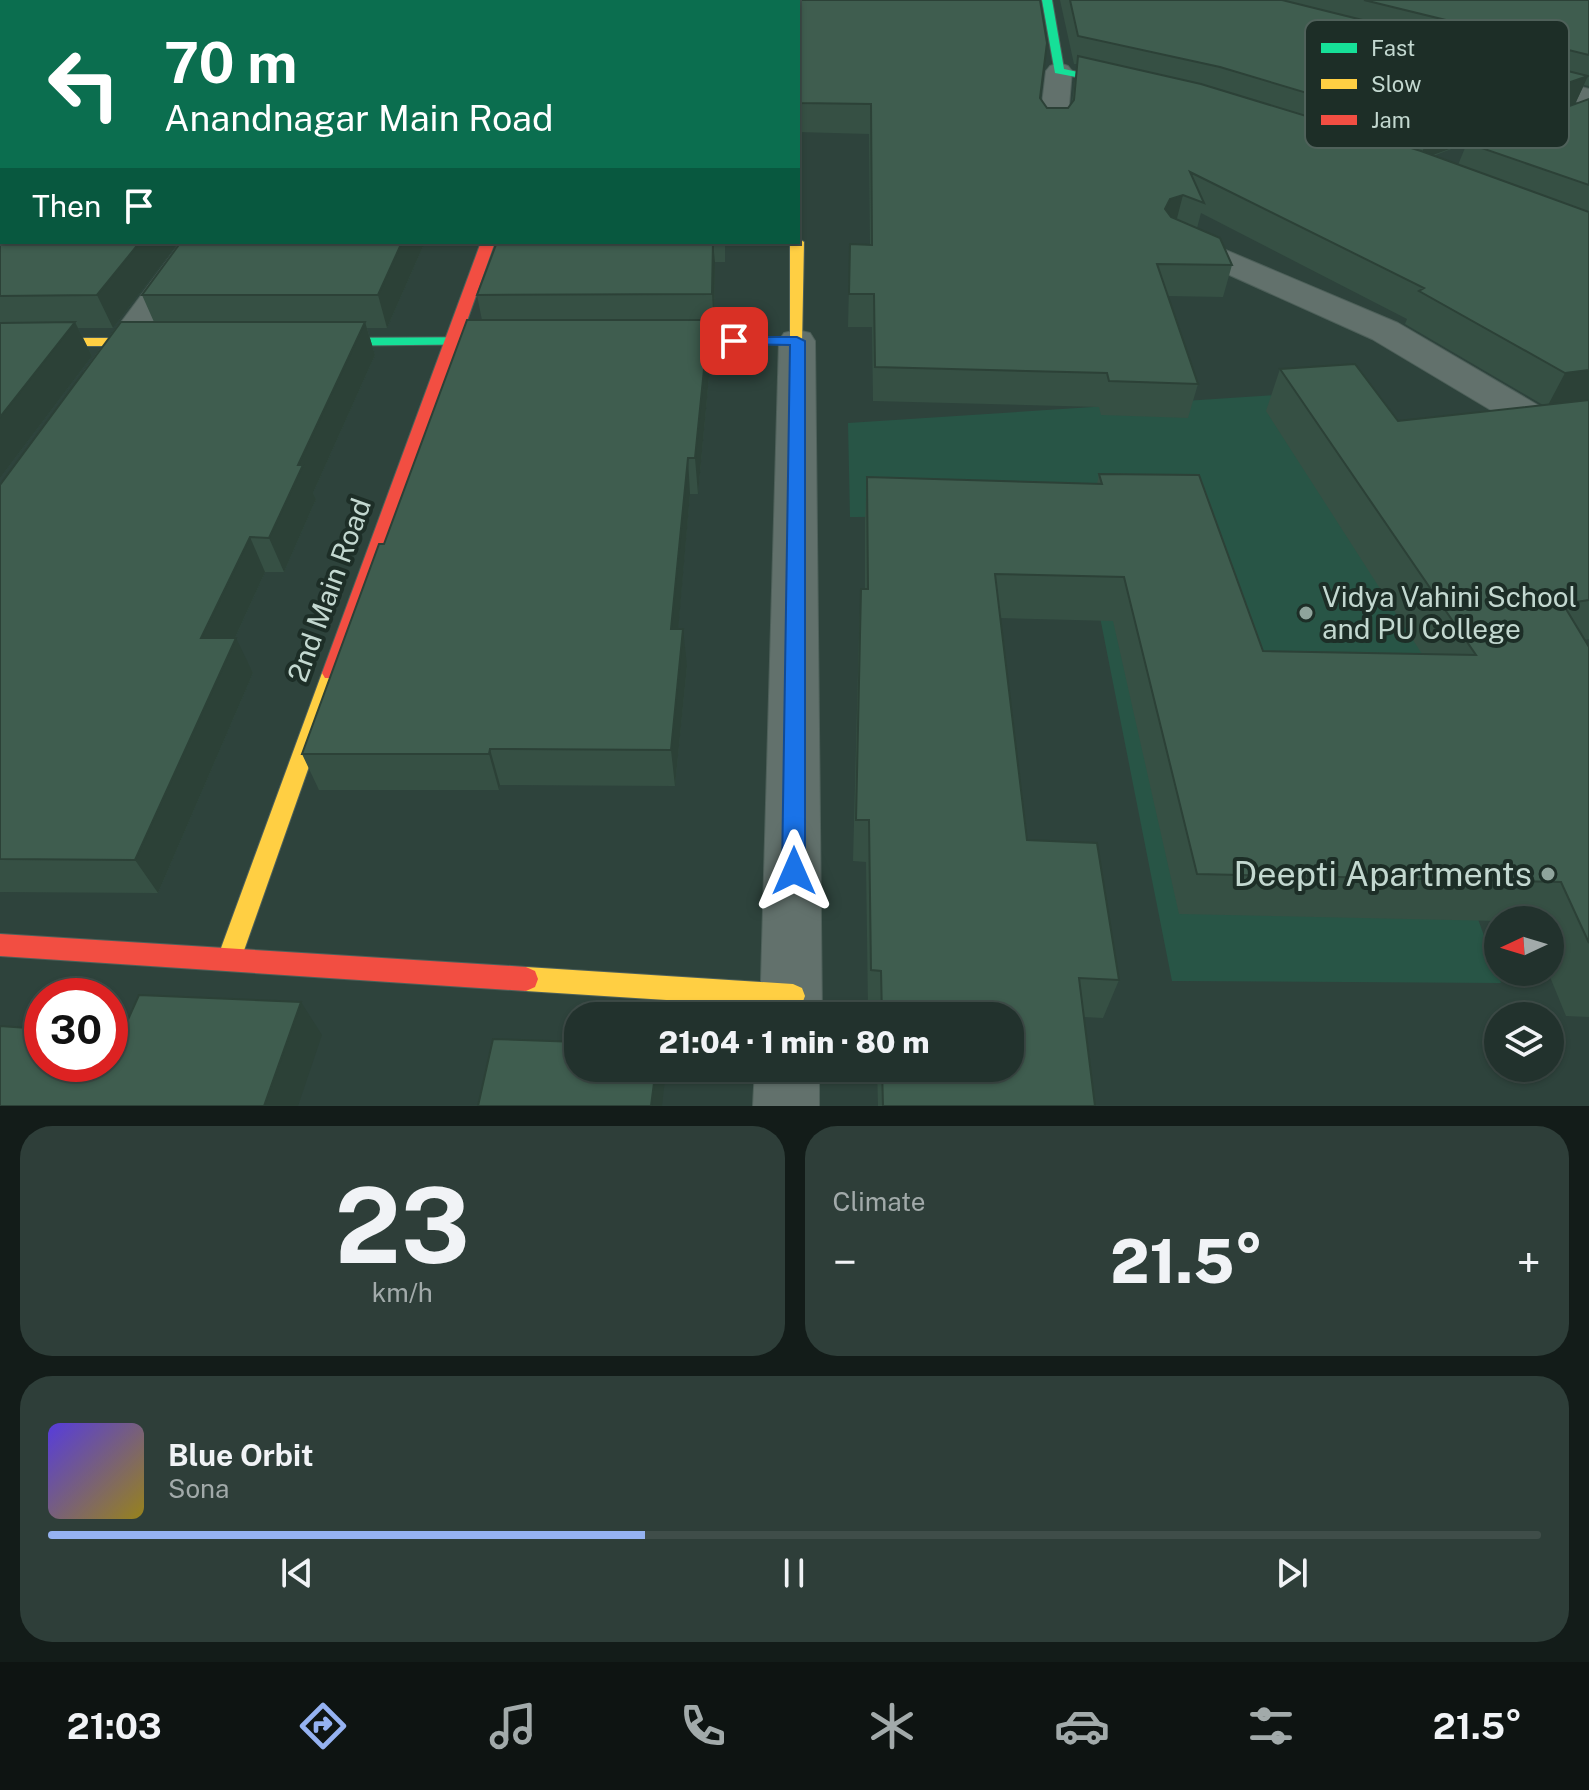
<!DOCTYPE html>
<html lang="en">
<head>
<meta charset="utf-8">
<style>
  :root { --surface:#22322d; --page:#2e3e39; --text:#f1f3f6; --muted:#a2aaaa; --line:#3f4d49; --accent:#95b2f1 }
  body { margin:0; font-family:"Public Sans",sans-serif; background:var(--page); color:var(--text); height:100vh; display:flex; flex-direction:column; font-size:30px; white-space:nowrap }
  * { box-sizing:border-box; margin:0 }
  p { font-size:26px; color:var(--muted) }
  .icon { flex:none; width:44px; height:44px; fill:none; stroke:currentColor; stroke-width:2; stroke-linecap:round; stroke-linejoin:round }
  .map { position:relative; height:1106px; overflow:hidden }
  .drawer { display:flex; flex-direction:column; gap:20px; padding:20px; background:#131c19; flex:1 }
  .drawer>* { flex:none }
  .hud { position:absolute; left:0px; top:0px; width:800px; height:244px; box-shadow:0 2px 6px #0004,0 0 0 2px var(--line); background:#0b6e4f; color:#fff; overflow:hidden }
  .needle { width:52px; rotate:266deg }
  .controls { position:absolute; left:1484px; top:906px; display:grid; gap:16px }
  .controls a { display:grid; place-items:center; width:80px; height:80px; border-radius:50%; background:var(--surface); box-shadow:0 2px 6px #0004,0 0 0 2px var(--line); font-size:40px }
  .speed { position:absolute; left:24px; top:978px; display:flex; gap:16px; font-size:40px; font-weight:700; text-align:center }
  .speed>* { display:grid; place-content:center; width:104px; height:104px; border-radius:50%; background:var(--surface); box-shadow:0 2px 6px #0004,0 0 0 2px var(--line); line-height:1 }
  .speed .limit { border:12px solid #d22; background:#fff; color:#111 }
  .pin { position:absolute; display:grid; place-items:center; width:68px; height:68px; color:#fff; margin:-34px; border-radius:16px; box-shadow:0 4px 12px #0006 }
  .me { position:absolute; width:88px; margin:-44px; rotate:0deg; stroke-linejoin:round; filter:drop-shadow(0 0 6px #0008) }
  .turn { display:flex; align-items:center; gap:28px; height:168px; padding:0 32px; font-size:36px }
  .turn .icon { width:104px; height:104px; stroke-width:2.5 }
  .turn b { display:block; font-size:56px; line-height:68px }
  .then { display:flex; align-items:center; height:76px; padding:0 32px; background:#0003; gap:16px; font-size:30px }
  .big { font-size:60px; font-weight:800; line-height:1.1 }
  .drawer .widget { flex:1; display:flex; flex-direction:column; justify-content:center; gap:12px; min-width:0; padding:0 28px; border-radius:32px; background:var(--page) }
  .drawer .dial { align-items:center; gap:0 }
  .dial b { font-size:104px; line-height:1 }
  .song { display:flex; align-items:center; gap:24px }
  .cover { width:96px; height:96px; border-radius:12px; background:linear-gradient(135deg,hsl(250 70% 55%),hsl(50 70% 35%)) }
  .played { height:8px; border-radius:4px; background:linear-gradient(90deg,var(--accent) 40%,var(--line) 40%) }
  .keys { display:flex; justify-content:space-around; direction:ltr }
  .heat { display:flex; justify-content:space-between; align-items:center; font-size:44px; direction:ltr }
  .drawer .tiles { flex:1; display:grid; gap:20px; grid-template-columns:1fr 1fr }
  .widget:last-child { grid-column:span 2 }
  .trip { position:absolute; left:564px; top:1002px; width:460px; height:80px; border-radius:32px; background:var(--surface); box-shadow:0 2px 6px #0004,0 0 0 2px var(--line); font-weight:800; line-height:80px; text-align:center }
  .tab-bar { display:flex; height:128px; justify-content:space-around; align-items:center; background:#0e1412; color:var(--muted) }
  .tab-bar .icon { width:56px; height:56px }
  .tab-bar .active { color:var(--accent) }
  .tab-bar b { font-size:36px; color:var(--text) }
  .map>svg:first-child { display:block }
  .built { fill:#285546 }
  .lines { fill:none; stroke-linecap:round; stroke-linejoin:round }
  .street-casing { stroke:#4e605a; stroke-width:2 }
  .fast-casing { stroke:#4e605a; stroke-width:2 }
  .slow-casing { stroke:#4e605a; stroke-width:2 }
  .jam-casing { stroke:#4e605a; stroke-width:2 }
  .street { fill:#62716c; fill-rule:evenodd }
  .fast { fill:#16e098; fill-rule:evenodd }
  .slow { fill:#ffcf43; fill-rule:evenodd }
  .jam { fill:#f24e42; fill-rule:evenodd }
  .wall { fill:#365044; fill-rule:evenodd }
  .shaded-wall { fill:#2c4137 }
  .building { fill:#3f5d4f; stroke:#2c4137; stroke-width:2 }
  .route { fill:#1a73e8; stroke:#114b97; stroke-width:2 }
  .poi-dot { fill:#8fa49c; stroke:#1d2e27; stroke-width:3 }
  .labels { text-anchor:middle; stroke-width:8; stroke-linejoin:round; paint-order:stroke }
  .street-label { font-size:28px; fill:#c3d8d0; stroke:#1d2e27 }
  .poi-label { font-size:28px; fill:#c3d8d0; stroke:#1d2e27; text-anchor:start }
  .near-poi-label { font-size:34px; fill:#c3d8d0; stroke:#1d2e27; text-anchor:end }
  .key { fill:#1d2e27; stroke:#4f615a; stroke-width:2 }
  .key-label { font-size:22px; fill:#c3d8d0 }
</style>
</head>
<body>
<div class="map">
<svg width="1589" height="1106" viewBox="0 0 1589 1106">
  <rect width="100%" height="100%" fill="#2e433c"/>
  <!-- built -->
  <path class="built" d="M1339 391 1589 710 1437 805 1501 983 1172 981 1080 516 850 517 848 423Z"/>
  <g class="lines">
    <defs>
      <path id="street" d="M1059 63 1068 66 1072 71 1067 128 1063 134 1053 136 1043 134 1039 128 1046 71 1050 66Z
        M0 71H2V87H0Z
        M1520 71 1589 89V105L1511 84 1507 79 1511 74Z
        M1176 229 1398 323 1546 410 1589 403V427L1540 435 1526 431 1372 339 1165 246 1160 239 1165 232Z
        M181 242H213L116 380 103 383 90 380 84 372Z
        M797 330 810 333 815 341 822 1016H760L779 341 784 333Z
        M755 1068H819V1106H753Z"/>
      <path id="fast" d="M1042 0H1052L1064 69 1139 85V89L1055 73Z
        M518 337 525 341 523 344 310 346 303 342 310 338Z"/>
      <path id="slow" d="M798 238 804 242 802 344 650 345 643 341 650 337H790V242H798Z
        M0 338H166L173 342 166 346H0Z
        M332 665 339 668 342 673 241 959 238 967 229 970 220 967 217 959 322 673 325 668Z
        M526 967 793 984 802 988 805 996 802 1004 793 1008 526 991 517 987 514 979 517 971Z"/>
      <path id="jam" d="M481 242H495L342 673 339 678H325L322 673Z
        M0 934 526 967 535 971 538 979 535 987 526 991 0 956Z"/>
    </defs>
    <!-- street casing -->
    <use href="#street" class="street-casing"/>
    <!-- fast casing -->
    <use href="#fast" class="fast-casing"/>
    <!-- slow casing -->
    <use href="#slow" class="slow-casing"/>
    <!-- jam casing -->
    <use href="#jam" class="jam-casing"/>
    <!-- street -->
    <use href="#street" class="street"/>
    <!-- fast -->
    <use href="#fast" class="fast"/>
    <!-- slow -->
    <use href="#slow" class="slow"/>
    <!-- jam -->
    <use href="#jam" class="jam"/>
  </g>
  <!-- wall -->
  <path class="wall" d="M0 0H1040L1047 43 1040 98 1047 108H1068L1072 103 1077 64H1074L1060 0H1589V86L1584 85 1575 104 1589 99V639L1584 640 1589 647V1017L1566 1016 1548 972H1550V920H1498V921L1179 914 1113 621 1000 618 1027 840 1097 843 1119 980 1103 1018 1084 1017 1095 1106H878L877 1068H1010V1016H877V1009H868L866 862 853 861 859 632 861 589H865V520L867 477 1097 484 1099 474 1199 475 1263 651 1422 654 1266 411 1280 369 1355 364 1398 421 1543 405 1405 324 1407 319 1201 213 1197 228 1220 238 1232 265 1223 297 1168 296 1198 384 1188 418 1101 415 1099 407 873 401 872 327H848L850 244 870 245 869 134 798 132V2H2V61H0ZM1467 143 1458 165 1433 156Z
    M0 138 2 242H179L113 328H78L92 356 0 478Z
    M425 242 387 328H367L375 355 313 493 316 499 284 572H265L235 638 253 673 158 893 0 892V485L154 322 142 295Z
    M497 242H725V262H715L714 327H710L711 355 698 494H690L678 629 687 666 675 786 500 785 499 790H319L302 754 384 544 482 320 477 295Z"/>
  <!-- shaded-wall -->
  <path class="shaded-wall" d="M1588 76 1575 104 1419 160 1431 130Z
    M1183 195 1175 226 1165 209 1170 199Z
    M140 242H179L113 328 97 295Z
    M402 242H425L387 328 378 295Z
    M713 242 715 262 714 327 712 294Z
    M709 320 711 355 698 494 695 458Z
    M75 322 92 356 0 478V417Z
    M365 322 375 355 313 493 316 499 284 572 269 538 298 465Z
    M1589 370V401L1547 407 1565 373Z
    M688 458 690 494 675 666 671 629Z
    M250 537 265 572 219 673 201 638Z
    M683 629 687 666 675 786 671 750Z
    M236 638 253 673 158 893 135 860Z
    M490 749 500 785 499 790 489 754Z
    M301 1002 322 1035 298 1106H264Z
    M656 1068H663L665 1078 662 1106H651Z"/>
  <!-- building -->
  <path class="building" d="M0 0H1040L1047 43 1040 98 1047 108H1068L1074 100 1078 56 1201 84 1421 151 1589 212V370L1565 373 1419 291 1424 288 1190 172 1204 203 1183 195 1170 199 1165 209 1171 217 1220 238 1232 265 1157 264 1198 384 1109 381 1107 373 875 367 874 294H849L850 244 872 245 871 104 798 103V2H2V33H0Z
    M1070 0H1282L1588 76 1431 130 1220 67 1078 36Z
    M1364 0H1589V55Z
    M1589 99V185L1467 143Z
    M2 136V242H140L97 295 0 296V138Z
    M181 242H402L378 295H142Z
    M497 242H713L712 294 477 295Z
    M467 320H709L695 458H688L671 629H683L671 750 490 749 489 754H302L379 544H384Z
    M75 322 0 417V323Z
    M121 322H365L298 465H303L269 538 250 537 201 638H236L135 860 0 859V485Z
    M1355 364 1398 421 1589 400V600L1563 604 1589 647V943L1561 882 1197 874 1124 577 995 574 1027 840 1097 843 1119 980 1079 978 1095 1106H883L882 1068H1010V1016H882L881 971 871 970 869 820H856L861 589H868L867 477 1102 484 1099 474 1199 475 1263 651 1476 655 1280 369Z
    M139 995 301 1002 264 1106H0V1026L42 1029V1064H110V1032L122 1033Z
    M493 1039 578 1042V1068H656L651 1106H478Z"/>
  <!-- route -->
  <path class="route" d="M734 337H797L805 341V871L802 879 794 882 785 879 782 871 790 345 729 344 727 341Z"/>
  <!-- markers -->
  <g class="poi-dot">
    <circle cx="1306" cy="613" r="8"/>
    <circle cx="1548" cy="874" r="8"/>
  </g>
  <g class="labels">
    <!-- street labels -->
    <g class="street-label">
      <text transform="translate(329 590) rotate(-70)" y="10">2nd Main Road</text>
    </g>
    <!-- poi labels -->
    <g class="poi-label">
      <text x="1322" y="607">Vidya Vahini School<tspan x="1322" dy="32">and PU College</tspan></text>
    </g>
    <!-- near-poi labels -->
    <g class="near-poi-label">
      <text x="1532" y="886">Deepti Apartments</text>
    </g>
  </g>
  <!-- legend -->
  <rect x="1305" y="20" width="264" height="128" rx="12" class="key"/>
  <rect x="1321" y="43" width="36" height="10" fill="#16e098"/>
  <rect x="1321" y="79" width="36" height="10" fill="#ffcf43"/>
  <rect x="1321" y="115" width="36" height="10" fill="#f24e42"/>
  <g class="key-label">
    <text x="1371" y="56">Fast</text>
    <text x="1371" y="92">Slow</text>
    <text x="1371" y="128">Jam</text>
  </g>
</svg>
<div class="controls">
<a><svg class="needle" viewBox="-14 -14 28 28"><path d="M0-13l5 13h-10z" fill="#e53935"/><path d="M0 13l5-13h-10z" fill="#a2aaaa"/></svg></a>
<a><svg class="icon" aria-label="layers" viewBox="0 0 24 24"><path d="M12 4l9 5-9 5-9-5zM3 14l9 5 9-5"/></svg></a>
</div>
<div class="speed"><div class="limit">30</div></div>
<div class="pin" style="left:734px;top:341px;background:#d93025"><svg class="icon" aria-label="arrive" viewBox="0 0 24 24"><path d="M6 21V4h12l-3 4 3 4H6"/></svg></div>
<svg class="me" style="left:794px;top:871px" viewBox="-20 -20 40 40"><path d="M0-17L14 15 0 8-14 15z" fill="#1a73e8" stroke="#fff" stroke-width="4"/></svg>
<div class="trip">21:04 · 1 min · 80 m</div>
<div class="hud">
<div class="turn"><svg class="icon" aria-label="left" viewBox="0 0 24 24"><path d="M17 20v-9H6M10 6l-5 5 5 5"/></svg><div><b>70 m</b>Anandnagar Main Road</div></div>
<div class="then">Then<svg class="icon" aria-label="arrive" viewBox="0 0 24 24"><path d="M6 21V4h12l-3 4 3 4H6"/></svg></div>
</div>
</div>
<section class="drawer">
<div class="tiles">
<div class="widget dial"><b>23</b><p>km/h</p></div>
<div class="widget"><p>Climate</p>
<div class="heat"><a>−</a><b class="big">21.5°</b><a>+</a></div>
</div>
<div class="widget">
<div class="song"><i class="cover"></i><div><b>Blue Orbit</b><p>Sona</p></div></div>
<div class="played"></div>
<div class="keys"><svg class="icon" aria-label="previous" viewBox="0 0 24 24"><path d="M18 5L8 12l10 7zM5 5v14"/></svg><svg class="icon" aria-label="pause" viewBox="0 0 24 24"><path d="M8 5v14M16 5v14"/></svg><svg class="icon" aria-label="next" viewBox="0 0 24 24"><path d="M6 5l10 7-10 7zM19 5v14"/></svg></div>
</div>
</div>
</section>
<nav class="tab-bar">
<b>21:03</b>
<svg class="icon active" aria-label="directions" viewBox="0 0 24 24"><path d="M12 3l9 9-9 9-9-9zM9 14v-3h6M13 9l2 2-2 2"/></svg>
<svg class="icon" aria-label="music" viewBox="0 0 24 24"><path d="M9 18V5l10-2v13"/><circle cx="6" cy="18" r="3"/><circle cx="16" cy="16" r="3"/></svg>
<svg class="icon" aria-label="phone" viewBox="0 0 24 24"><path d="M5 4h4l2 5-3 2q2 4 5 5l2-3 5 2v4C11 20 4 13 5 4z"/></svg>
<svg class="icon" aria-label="climate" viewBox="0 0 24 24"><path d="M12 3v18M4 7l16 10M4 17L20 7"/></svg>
<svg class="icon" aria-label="car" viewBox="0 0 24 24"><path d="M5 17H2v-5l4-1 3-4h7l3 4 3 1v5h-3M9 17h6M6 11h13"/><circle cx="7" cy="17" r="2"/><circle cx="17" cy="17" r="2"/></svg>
<svg class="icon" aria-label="filters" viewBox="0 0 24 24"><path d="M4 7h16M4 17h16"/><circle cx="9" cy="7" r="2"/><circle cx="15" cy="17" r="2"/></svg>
<b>21.5°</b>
</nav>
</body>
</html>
